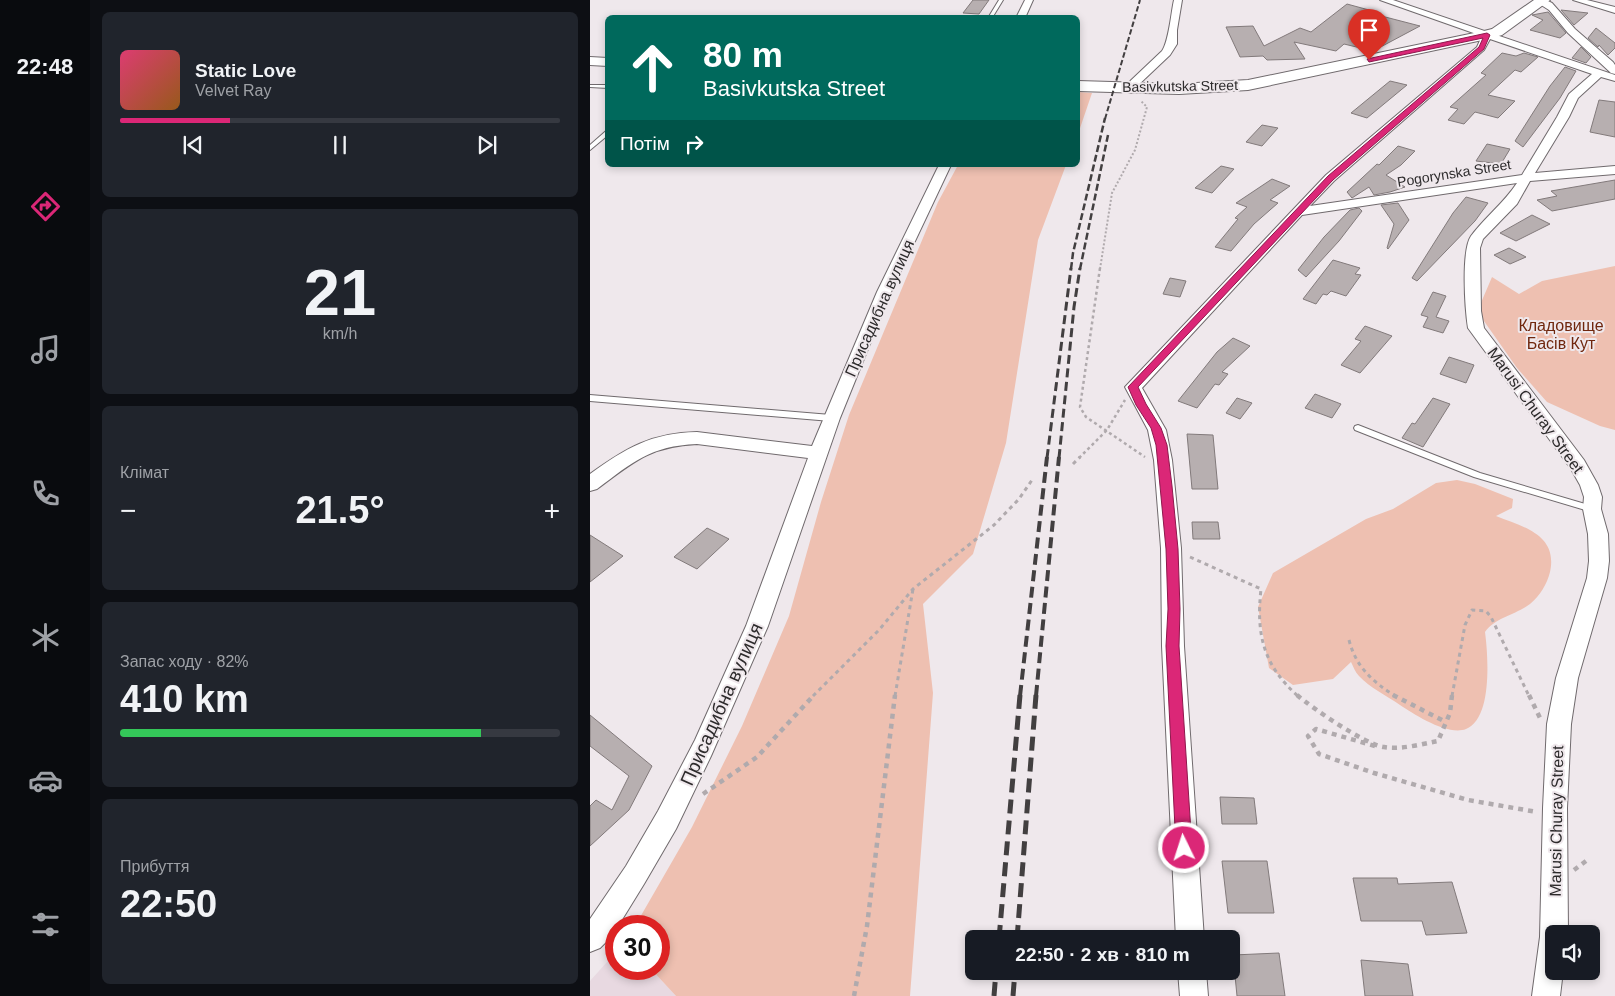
<!DOCTYPE html>
<html lang="uk">
<head>
<meta charset="utf-8">
<style>
  :root { --surface:#171b24; --page:#20242c; --text:#f1f3f6; --muted:#9ea1a6; --line:#363941; --accent:#db2777 }
  body { margin:0; font-family:Arial,sans-serif; background:var(--page); color:var(--text); height:100vh; display:flex; flex-direction:column; font-size:19px; white-space:nowrap }
  * { box-sizing:border-box; margin:0 }
  p { font-size:16px; color:var(--muted) }
  .icon { flex:none; width:28px; height:28px; fill:none; stroke:currentColor; stroke-width:2; stroke-linecap:round; stroke-linejoin:round }
  .map { position:relative; flex:1; overflow:hidden }
  .drawer { display:flex; flex-direction:column; gap:12px; padding:12px; background:#0d0f14; width:500px }
  .drawer>* { flex:none }
  .banner { position:absolute; left:15px; top:15px; width:475px; height:152px; border-radius:8px; box-shadow:0 2px 8px #0003; background:#00695c; color:#fff; overflow:hidden }
  .buttons { position:absolute; left:955px; top:925px; display:grid; gap:10px }
  .buttons a { display:grid; place-items:center; width:55px; height:55px; border-radius:8px; background:var(--surface); box-shadow:0 2px 8px #0003; font-size:25px }
  .speed { position:absolute; left:15px; top:915px; display:flex; gap:10px; font-size:25px; font-weight:700; text-align:center }
  .speed>* { display:grid; place-content:center; width:65px; height:65px; border-radius:50%; background:var(--surface); box-shadow:0 2px 8px #0003; line-height:1 }
  .speed .limit { border:8px solid #d22; background:#fff; color:#111 }
  .pin { position:absolute; display:grid; place-items:center; width:42px; height:42px; color:#fff; margin:-51px -21px; border-radius:50% 50% 50% 0; rotate:-45deg; box-shadow:0 0 5px #0007 }
  .pin .icon { rotate:45deg }
  .me { position:absolute; width:55px; margin:-28px; rotate:356deg; stroke-linejoin:round; filter:drop-shadow(0 0 4px #0008) }
  .turn { display:flex; align-items:center; gap:18px; height:105px; padding:0 15px; font-size:22px }
  .turn .icon { width:65px; height:65px; stroke-width:2.5 }
  .turn b { display:block; font-size:35px; line-height:42px }
  .then { display:flex; align-items:center; height:48px; padding:0 15px; background:#0003; gap:10px; font-size:19px }
  .big { font-size:38px; font-weight:600; line-height:1.1 }
  .drawer .tile { flex:1; display:flex; flex-direction:column; justify-content:center; gap:8px; min-width:0; padding:0 18px; border-radius:8px; background:var(--page) }
  .drawer .dial { align-items:center; gap:0 }
  .dial b { font-size:65px; line-height:1 }
  .song { display:flex; align-items:center; gap:15px }
  .cover { width:60px; height:60px; border-radius:8px; background:linear-gradient(135deg,hsl(340 70% 55%),hsl(30 70% 35%)) }
  .played { height:5px; border-radius:2px; background:linear-gradient(90deg,var(--accent) 25%,var(--line) 25%) }
  .keys { display:flex; justify-content:space-around; direction:ltr }
  .heat { display:flex; justify-content:space-between; align-items:center; font-size:28px; direction:ltr }
  .charge { height:8px; border-radius:4px; background:linear-gradient(90deg,#34c759 82%,var(--line) 0) }
  .trip { position:absolute; left:375px; top:930px; width:275px; height:50px; border-radius:8px; background:var(--surface); box-shadow:0 2px 8px #0003; font-weight:600; line-height:50px; text-align:center }
  main { display:flex; flex:1; min-height:0 }
  .tabs { display:flex; flex-direction:column; width:90px; justify-content:space-around; align-items:center; background:#090b0e; color:var(--muted) }
  .tabs .icon { width:35px; height:35px }
  .tabs .on { color:var(--accent) }
  .tabs b { font-size:22px; color:var(--text) }
  .map>svg:first-child { display:block }
  .built { fill:#e8d9e1 }
  .green { fill:#eec0b1 }
  .building { fill:#b7afb0; stroke:#827a7b }
  .lines { fill:none; stroke-linecap:round; stroke-linejoin:round }
  .lane-casing { stroke:#706a6d; stroke-width:2 }
  .street-casing { stroke:#706a6d; stroke-width:2 }
  .primary-casing { stroke:#706a6d; stroke-width:2 }
  .path-far3 { stroke:#b0aaad; stroke-width:2; stroke-dasharray:2 2; stroke-linecap:butt }
  .path-far2 { stroke:#b0aaad; stroke-width:2.5; stroke-dasharray:3 3; stroke-linecap:butt }
  .path-far1 { stroke:#b0aaad; stroke-width:3; stroke-dasharray:4 4; stroke-linecap:butt }
  .path { stroke:#b0aaad; stroke-width:4.5; stroke-dasharray:5 5; stroke-linecap:butt }
  .lane { fill:#fff; fill-rule:evenodd }
  .street { fill:#fff; fill-rule:evenodd }
  .primary { fill:#fff; fill-rule:evenodd }
  .rail-far4 { stroke:#423f40; stroke-width:2; stroke-dasharray:5.5 2.5; stroke-linecap:butt }
  .rail-far3 { stroke:#423f40; stroke-width:2.5; stroke-dasharray:7 3; stroke-linecap:butt }
  .rail-far2 { stroke:#423f40; stroke-width:3; stroke-dasharray:9 4.5; stroke-linecap:butt }
  .rail-far1 { stroke:#423f40; stroke-width:4; stroke-dasharray:11 5.5; stroke-linecap:butt }
  .rail { stroke:#423f40; stroke-width:5; stroke-dasharray:14 7; stroke-linecap:butt }
  .route { fill:#db2777; stroke:#8e194d }
  .labels { text-anchor:middle; stroke-width:4; stroke-linejoin:round; paint-order:stroke }
  .far-street-label { font-size:14px; fill:#2d2b2c; stroke:#efe8ec }
  .street-label { font-size:16px; fill:#2d2b2c; stroke:#efe8ec }
  .park-label { font-size:16px; fill:#70270e; stroke:#efe8ec }
  .near-street-label { font-size:19px; fill:#2d2b2c; stroke:#efe8ec }
</style>
</head>
<body>
<main>
<nav class="tabs">
<b>22:48</b>
<svg class="icon on" aria-label="directions" viewBox="0 0 24 24"><path d="M12 3l9 9-9 9-9-9zM9 14v-3h6M13 9l2 2-2 2"/></svg>
<svg class="icon" aria-label="music" viewBox="0 0 24 24"><path d="M9 18V5l10-2v13"/><circle cx="6" cy="18" r="3"/><circle cx="16" cy="16" r="3"/></svg>
<svg class="icon" aria-label="phone" viewBox="0 0 24 24"><path d="M5 4h4l2 5-3 2q2 4 5 5l2-3 5 2v4C11 20 4 13 5 4z"/></svg>
<svg class="icon" aria-label="climate" viewBox="0 0 24 24"><path d="M12 3v18M4 7l16 10M4 17L20 7"/></svg>
<svg class="icon" aria-label="car" viewBox="0 0 24 24"><path d="M5 17H2v-5l4-1 3-4h7l3 4 3 1v5h-3M9 17h6M6 11h13"/><circle cx="7" cy="17" r="2"/><circle cx="17" cy="17" r="2"/></svg>
<svg class="icon" aria-label="filters" viewBox="0 0 24 24"><path d="M4 7h16M4 17h16"/><circle cx="9" cy="7" r="2"/><circle cx="15" cy="17" r="2"/></svg>
</nav>
<section class="drawer">
<div class="tile">
<div class="song"><i class="cover"></i><div><b>Static Love</b><p>Velvet Ray</p></div></div>
<div class="played"></div>
<div class="keys"><svg class="icon" aria-label="previous" viewBox="0 0 24 24"><path d="M18 5L8 12l10 7zM5 5v14"/></svg><svg class="icon" aria-label="pause" viewBox="0 0 24 24"><path d="M8 5v14M16 5v14"/></svg><svg class="icon" aria-label="next" viewBox="0 0 24 24"><path d="M6 5l10 7-10 7zM19 5v14"/></svg></div>
</div>
<div class="tile dial"><b>21</b><p>km/h</p></div>
<div class="tile"><p>Клімат</p>
<div class="heat"><a>−</a><b class="big">21.5°</b><a>+</a></div>
</div>
<div class="tile"><p>Запас ходу · 82%</p><b class="big">410 km</b><div class="charge"></div></div>
<div class="tile"><p>Прибуття</p><b class="big">22:50</b></div>
</section>
<div class="map">
<svg width="1025" height="996" viewBox="0 0 1025 996">
  <rect width="100%" height="100%" fill="#efe8ec"/>
  <!-- built -->
  <path class="built" d="M26 952V969H61L86 996H0V981Z"/>
  <!-- green -->
  <path class="green" d="M488 92 502 93 488 134Z
    M368 165H476L448 240 416 443 383 554 333 604 343 693 320 996H86L61 969H69V926H45L102 827 152 726 199 616 231 502 259 415 348 202Z
    M1025 266V430L1010 426 957 402 927 368 889 314 890 305 902 277 929 294 952 281Z
    M867 480 885 484 923 499 922 508 906 516C934 527 968 535 960 572 957 584 950 596 940 604 926 615 906 617 895 632 898 654 903 719 876 729 858 736 825 715 810 705 797 696 779 687 769 676 765 672 763 666 761 662L743 679 703 685 679 668 668 607 683 573 776 519 803 509 846 483Z"/>
  <!-- building -->
  <path class="building" d="M383 0H399L389 14 373 13Z
    M757 4 779 10 776 12 830 26 783 51 754 44 746 51 704 42 715 59 677 60 673 56 650 57 636 27 663 26 674 46 710 28 721 32Z
    M971 10 998 13 984 25Z
    M958 12 976 33 970 38 940 30 953 20 942 15Z
    M1006 28 1025 43V48L1018 55 1009 45 1008 47 998 38Z
    M991 47 1001 57 996 63 982 58Z
    M912 53 926 56 934 53 948 57 931 72 925 70 898 95 925 101 908 118 885 112 874 124 858 120 868 109 860 107 896 75 891 73Z
    M975 67 986 71 970 98 933 147 925 141 960 86Z
    M800 81 817 85 777 118 761 113Z
    M1009 100 1025 102V137L1000 132Z
    M672 125 688 128 672 146 656 142Z
    M897 144 920 149 911 164 886 161Z
    M808 146 825 151 811 165 796 175 815 187 800 192 784 195 779 187 762 198 757 192 787 164 789 165Z
    M631 166 644 169 622 193 605 188Z
    M682 179 700 186 680 200 688 203 664 224 641 251 625 247 648 219 645 218 657 207 646 203Z
    M1025 180V199L962 211 947 200 967 196 961 191Z
    M876 197 898 203 885 221 827 281 822 278 863 213Z
    M808 203 819 220 798 249 797 248 804 224 791 205Z
    M769 208 772 211 749 241 716 277 708 270 734 237 760 210Z
    M942 215 960 224 926 241 910 233Z
    M919 248 936 257 920 264 904 255Z
    M743 260 770 268 765 274 771 275 756 296 741 291 737 295 733 294 726 304 713 299Z
    M580 278 596 281 590 297 573 294Z
    M843 292 856 296 846 317 859 321 853 333 833 327 838 317 831 315Z
    M775 326 802 336 770 373 751 365 771 341 765 339Z
    M643 338 660 346 632 372 638 374 629 385 625 384 607 408 588 401 627 352Z
    M859 357 884 365 876 383 850 374Z
    M725 394 751 404 742 418 715 408Z
    M647 398 662 403 650 419 636 413Z
    M843 398 860 404 833 447 812 438 822 423 825 424Z
    M597 434 623 435 628 489H602Z
    M602 522H628L630 539H603Z
    M117 528 139 539 107 569 84 557Z
    M0 535 33 556 0 582Z
    M0 715 62 766 39 810 0 846V806L6 800 22 810 39 776 0 746Z
    M630 797 664 798 667 824H632Z
    M632 861H677L684 913H638Z
    M763 878H807L808 884 862 882 877 933 836 935 832 921H771Z
    M689 953 695 996H647L643 955Z
    M771 960 818 964 823 996H775Z"/>
  <g class="lines">
    <defs>
      <path id="lane" d="M409 0H413L402 18H398Z
        M0 85H18V88L0 87Z
        M16 131H18V135L0 150V145Z
        M0 395 241 415 245 418 241 421 0 401Z
        M768 425 890 473 1002 506 1005 507 1006 509 1005 511 1002 512 884 477 765 430 764 428 765 426Z"/>
      <path id="street" d="M435 0H443L435 18H426Z
        M584 0H592L587 30V44L580 55 543 90H535L534 88 535 86 572 51C579 41 581 13 584 0Z
        M790 0H803L1025 75V81L1011 77 988 98 979 117 945 173 1025 166V174L940 181 927 204 893 239 890 248 891 311 894 328 994 460 1008 485 1012 497 1011 509 1018 534 1019 561 1017 578 988 678 981 724 977 808 978 934H964V971H973L970 996H942L950 937 953 808 957 724 966 678 997 578 999 561 998 534 993 509 994 497 990 485 981 469 878 328C875 309 871 251 881 236 895 217 913 204 927 183L712 215 552 388 576 430 582 460 591 548 594 646 614 939H586L572 646 571 548 564 460 558 430 535 387 736 175 887 47 892 36ZM900 39 1002 74 979 94 967 117 932 175 720 206 744 181 894 50Z
        M947 0H956L962 3 985 29 1023 62 1025 65V74L1021 73 978 33 959 10 948 3Z
        M983 0H997L1025 7V13Z
        M349 165H361L301 292 250 418 178 626 121 756 86 829 54 884 22 936 10 948 0 952V919L36 866 68 811 105 740 156 626 218 458 107 444C60 446 43 462 7 489L0 491V474C36 448 61 433 107 432L222 446 287 292Z
        M588 971H616L618 996H590Z"/>
      <path id="primary" d="M944 0H960L912 35 902 38 658 90 589 94 488 91V81L589 84 658 80 894 31 902 29Z
        M0 57 18 58V66L0 65Z"/>
    </defs>
    <!-- lane casing -->
    <use href="#lane" class="lane-casing"/>
    <!-- street casing -->
    <use href="#street" class="street-casing"/>
    <!-- primary casing -->
    <use href="#primary" class="primary-casing"/>
    <!-- path-far3 -->
    <path class="path-far3" d="M510 269 522 193 545 150 557 107 551 101"/>
    <!-- path-far2 -->
    <path class="path-far2" d="M510 268 490 407 496 417 555 457
      M489 458 517 430 535 400"/>
    <!-- path-far1 -->
    <path class="path-far1" d="M483 464 490 457
      M600 557 671 589C666 634 673 665 708 696
      M759 640C766 667 782 681 805 696
      M223 696 289 630 323 589 404 525 429 499 442 480
      M305 696 323 589
      M862 696 875 625 882 610 896 611 901 617 939 696"/>
    <!-- path -->
    <path class="path" d="M707 695C722 708 776 745 794 747 811 750 831 744 848 741L860 713 862 695
      M803 695 856 722
      M939 695 950 718
      M785 746 726 729 718 736 729 754 784 773 878 800 947 812
      M113 794 167 757 224 695
      M984 870 1000 858
      M264 996 277 926 305 695"/>
    <!-- lane -->
    <use href="#lane" class="lane"/>
    <!-- street -->
    <use href="#street" class="street"/>
    <!-- primary -->
    <use href="#primary" class="primary"/>
    <!-- rail-far4 -->
    <path class="rail-far4" d="M515 119 550 0"/>
    <!-- rail-far3 -->
    <path class="rail-far3" d="M481 269 483 253 515 118
      M490 269 518 135"/>
    <!-- rail-far2 -->
    <path class="rail-far2" d="M457 458 481 268
      M469 458 484 307 490 268"/>
    <!-- rail-far1 -->
    <path class="rail-far1" d="M430 696 457 457
      M446 696 469 457"/>
    <!-- rail -->
    <path class="rail" d="M409 939 430 695
      M427 939 446 695
      M404 996 406 971
      M423 996 425 971"/>
  </g>
  <!-- route -->
  <path class="route" d="M897 33 900 35 894 49 743 180 548 387 556 404 571 428 577 445 582 486 588 549 590 609 589 646 602 848 599 854 594 856 588 854 586 848 576 646 578 609 576 549 570 486 566 445 561 428 546 405 538 387 738 176 889 47 893 38 779 62 777 59Z"/>
  <g class="labels">
    <!-- far-street labels -->
    <g class="far-street-label">
      <text transform="translate(590 86) rotate(-1)" y="5">Basivkutska Street</text>
      <text transform="translate(864 173) rotate(-9)" y="5">Pogorynska Street</text>
    </g>
    <!-- street labels -->
    <g class="street-label">
      <text transform="translate(289 308) rotate(-66)" y="6">Присадибна вулиця</text>
      <text transform="translate(946 410) rotate(54)" y="6">Marusi Churay Street</text>
      <text transform="translate(966 821) rotate(-89)" y="6">Marusi Churay Street</text>
    </g>
    <!-- park labels -->
    <g class="park-label">
      <text x="971" y="331">Кладовище<tspan x="971" dy="18">Басів Кут</tspan></text>
    </g>
    <!-- near-street labels -->
    <g class="near-street-label">
      <text transform="translate(131 704) rotate(-66)" y="7">Присадибна вулиця</text>
    </g>
  </g>
</svg>
<div class="buttons">
<a><svg class="icon" aria-label="sound" viewBox="0 0 24 24"><path d="M4 9h4l5-4v14l-5-4H4zM17 9q2 3 0 6"/></svg></a>
</div>
<div class="speed"><div class="limit">30</div></div>
<div class="pin" style="left:779px;top:60px;background:#d93025"><svg class="icon" aria-label="arrive" viewBox="0 0 24 24"><path d="M6 21V4h12l-3 4 3 4H6"/></svg></div>
<svg class="me" style="left:594px;top:848px" viewBox="-20 -20 40 40"><circle r="17" fill="#db2777" stroke="#fff" stroke-width="3"/><path d="M0-11L8 9 0 5-8 9z" fill="#fff"/></svg>
<div class="trip">22:50 · 2 хв · 810 m</div>
<div class="banner">
<div class="turn"><svg class="icon" aria-label="ahead" viewBox="0 0 24 24"><path d="M12 20V5M6 11l6-6 6 6"/></svg><div><b>80 m</b>Basivkutska Street</div></div>
<div class="then">Потім<svg class="icon" aria-label="right" viewBox="0 0 24 24"><path d="M7 20v-9h11M14 6l5 5-5 5"/></svg></div>
</div>
</div>
</main>
</body>
</html>
